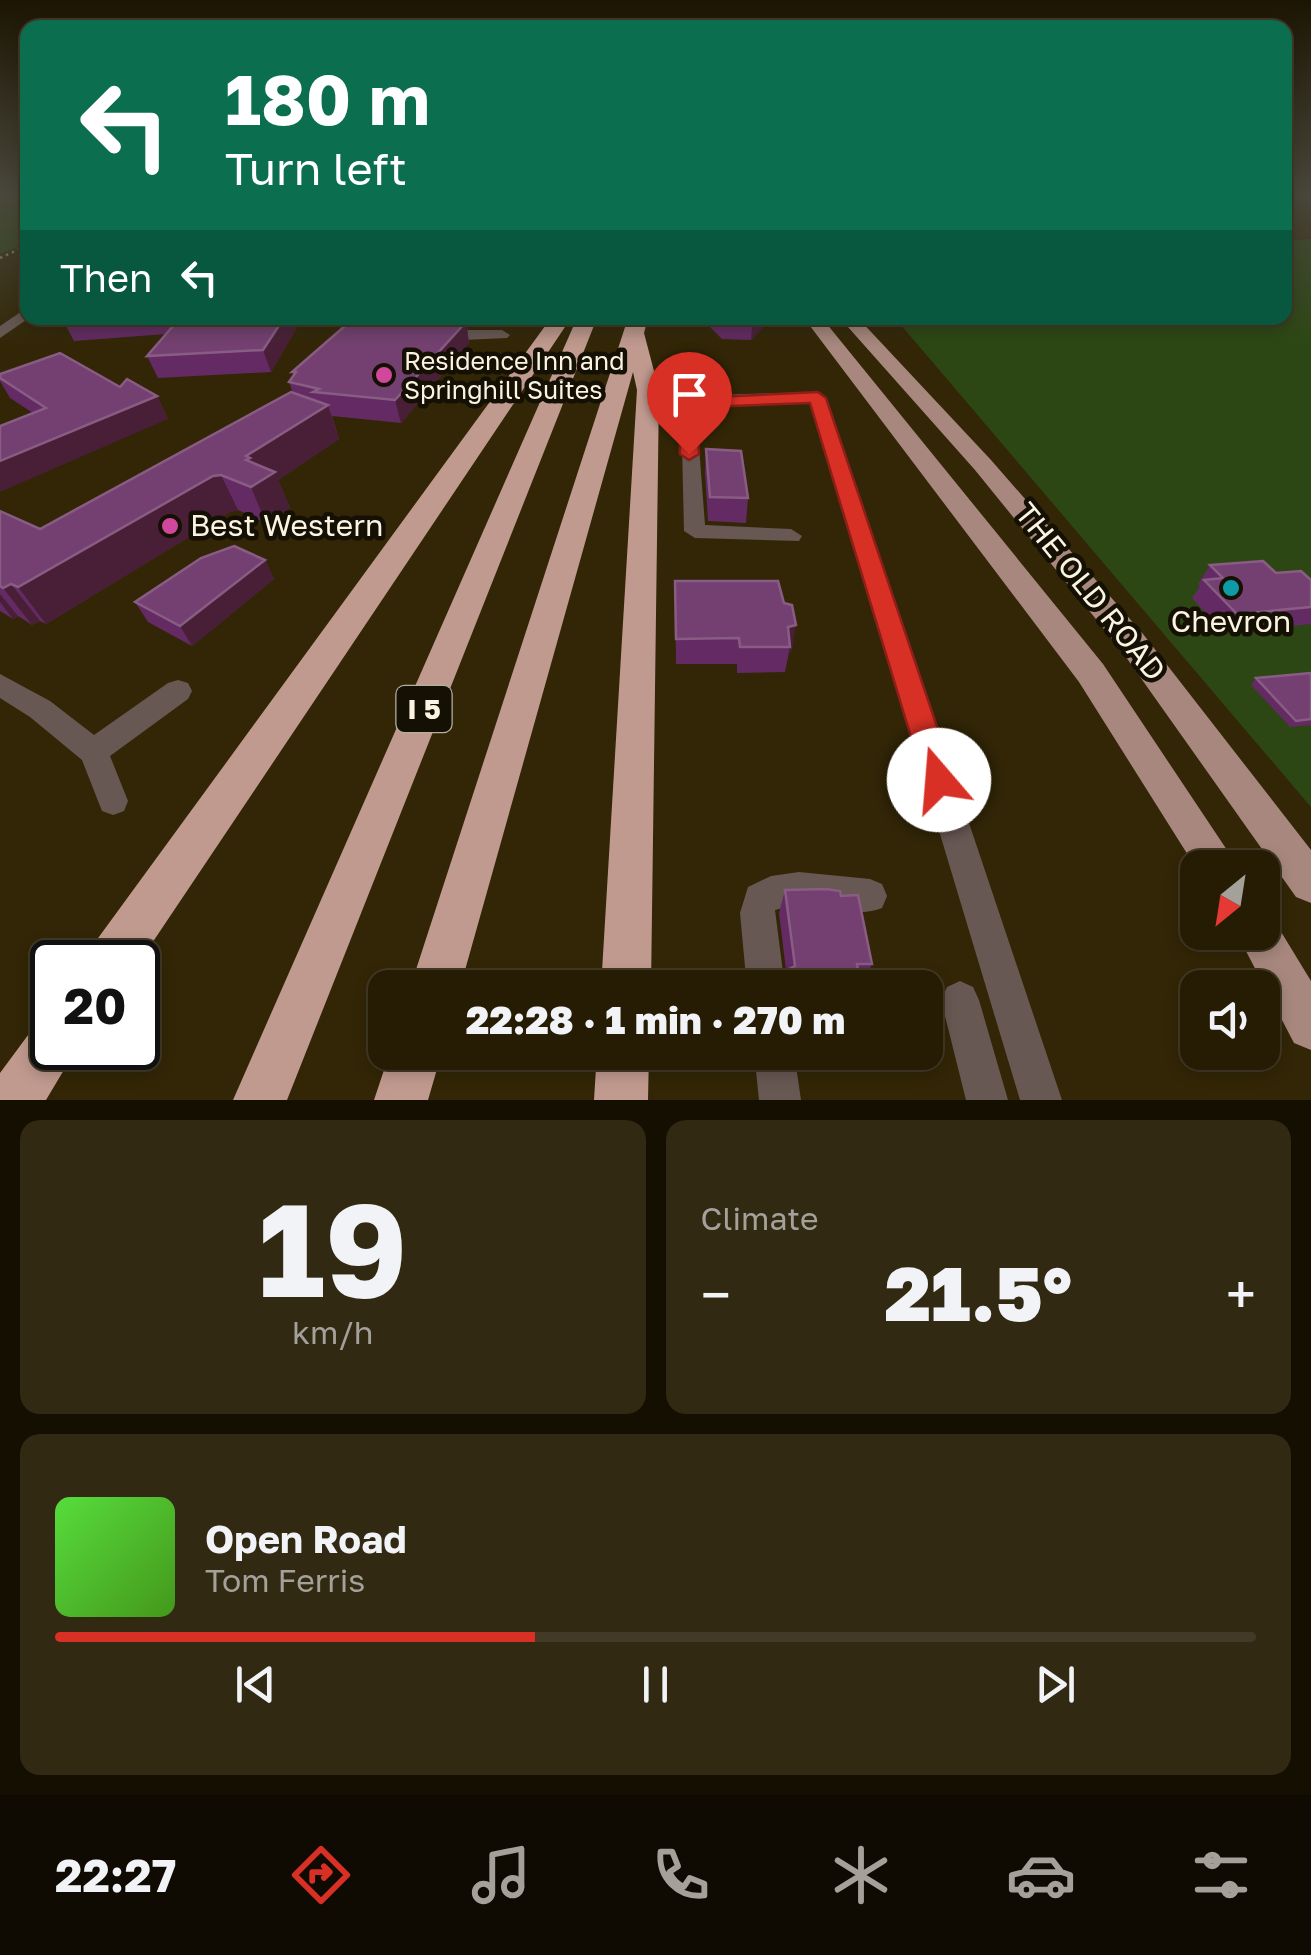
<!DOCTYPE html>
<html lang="en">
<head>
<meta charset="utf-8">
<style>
  :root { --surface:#261c04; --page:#322913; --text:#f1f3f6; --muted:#a4a19a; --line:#423a26; --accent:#d93025 }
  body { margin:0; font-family:"Golos Text",sans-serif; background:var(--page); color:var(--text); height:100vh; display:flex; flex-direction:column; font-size:38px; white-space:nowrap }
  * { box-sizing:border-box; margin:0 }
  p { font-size:32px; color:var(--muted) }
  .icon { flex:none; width:55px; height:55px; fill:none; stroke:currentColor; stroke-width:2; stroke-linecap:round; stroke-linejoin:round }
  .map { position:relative; height:1100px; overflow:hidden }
  .drawer { display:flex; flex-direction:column; gap:20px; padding:20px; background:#150f02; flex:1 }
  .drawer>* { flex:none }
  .top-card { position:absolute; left:20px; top:20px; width:1272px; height:305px; border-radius:20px; box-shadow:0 5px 15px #0003,0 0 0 2px var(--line); background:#0b6e4f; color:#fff; overflow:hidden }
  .needle { width:65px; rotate:210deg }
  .buttons { position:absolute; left:1180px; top:850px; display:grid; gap:20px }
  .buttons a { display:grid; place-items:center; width:100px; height:100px; border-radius:20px; background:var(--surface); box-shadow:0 5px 15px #0003,0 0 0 2px var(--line); font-size:50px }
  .speed { position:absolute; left:30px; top:940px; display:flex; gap:20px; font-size:50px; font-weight:700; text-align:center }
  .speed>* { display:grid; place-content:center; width:130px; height:130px; border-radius:50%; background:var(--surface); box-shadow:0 5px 15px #0003,0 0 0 2px var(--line); line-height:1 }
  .speed .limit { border:5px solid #111; border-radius:15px; background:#fff; color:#111 }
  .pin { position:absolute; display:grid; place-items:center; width:85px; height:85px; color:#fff; margin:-102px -42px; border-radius:50% 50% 50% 0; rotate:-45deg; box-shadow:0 0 10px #0007 }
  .pin .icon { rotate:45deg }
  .me { position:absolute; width:110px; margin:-55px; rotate:342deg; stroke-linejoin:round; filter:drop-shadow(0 0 8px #0008) }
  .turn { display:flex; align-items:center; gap:35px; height:210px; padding:0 40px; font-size:45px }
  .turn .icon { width:130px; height:130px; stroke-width:2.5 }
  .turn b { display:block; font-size:70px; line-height:85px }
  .then { display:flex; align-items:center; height:95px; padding:0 40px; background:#0003; gap:20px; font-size:38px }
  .big { font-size:75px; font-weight:800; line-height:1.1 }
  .drawer .tile { flex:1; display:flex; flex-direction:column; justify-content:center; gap:15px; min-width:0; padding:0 35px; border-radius:20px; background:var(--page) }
  .drawer .dial { align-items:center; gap:0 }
  .dial b { font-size:130px; line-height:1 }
  .song { display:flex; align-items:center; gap:30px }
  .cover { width:120px; height:120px; border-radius:15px; background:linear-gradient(135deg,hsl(110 70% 55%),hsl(100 70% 35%)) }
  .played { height:10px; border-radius:5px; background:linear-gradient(90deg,var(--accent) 40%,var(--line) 40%) }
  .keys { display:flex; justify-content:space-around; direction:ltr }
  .heat { display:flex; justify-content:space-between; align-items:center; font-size:55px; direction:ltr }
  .drawer .tiles { flex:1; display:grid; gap:20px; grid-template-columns:1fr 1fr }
  .tile:last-child { grid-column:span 2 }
  .trip { position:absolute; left:368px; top:970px; width:575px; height:100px; border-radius:20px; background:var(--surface); box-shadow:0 5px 15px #0003,0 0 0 2px var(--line); font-weight:800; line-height:100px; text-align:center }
  .tab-bar { display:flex; height:160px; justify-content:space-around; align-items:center; background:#0f0b02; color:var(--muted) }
  .tab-bar .icon { width:70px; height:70px }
  .tab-bar .current { color:var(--accent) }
  .tab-bar b { font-size:45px; color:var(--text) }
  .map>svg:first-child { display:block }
  .green { fill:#2c4713 }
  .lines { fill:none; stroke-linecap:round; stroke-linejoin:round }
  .path { stroke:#a19780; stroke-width:2.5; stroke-dasharray:2.5 4; stroke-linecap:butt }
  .minor { fill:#685853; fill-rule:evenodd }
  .major { fill:#a8887e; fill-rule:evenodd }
  .highway { fill:#c19a8f; fill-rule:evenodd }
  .wall { fill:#632a64 }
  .shaded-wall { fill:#491f38 }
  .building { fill:#744071; stroke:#895c83; stroke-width:2.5 }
  .route { fill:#d93025; stroke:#8d1f18; stroke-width:2.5 }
  .hotel-dot { fill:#d1479c; stroke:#151004; stroke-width:4 }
  .culture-dot { fill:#0f9aa8; stroke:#151004; stroke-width:4 }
  .labels { text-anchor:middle; stroke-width:9; stroke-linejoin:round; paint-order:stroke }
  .far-poi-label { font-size:25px; fill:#fcf4e3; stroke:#151004; text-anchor:start }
  .shield { fill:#151004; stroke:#b7b0a0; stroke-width:2.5 }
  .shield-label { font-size:28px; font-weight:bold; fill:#fcf4e3 }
  .poi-label { font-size:30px; fill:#fcf4e3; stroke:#151004; text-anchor:start }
  .street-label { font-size:30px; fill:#fcf4e3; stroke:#151004 }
</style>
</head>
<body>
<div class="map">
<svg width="1311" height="1100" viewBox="0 0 1311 1100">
  <rect width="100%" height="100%" fill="#322606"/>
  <!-- green -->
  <path class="green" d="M0 194H28L27 243 0 254Z
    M1311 239V807L895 318H1285V241Z"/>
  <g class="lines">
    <!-- path -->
    <path class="path" d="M0 195 28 198
      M0 258 28 245"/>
    <!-- minor -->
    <path class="minor" d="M28 307 29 318 0 338V326Z
      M502 330 510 335 507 338 462 340 454 335 462 330Z
      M817 392 826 397 1062 1100H1020L810 402 714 405 697 420 705 525 791 529 802 536 799 541 695 538 684 531 681 402 694 404 709 395Z
      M0 674 50 701 94 735 168 683 178 680 188 683 192 691 188 699 110 756 128 801 124 811 113 815 102 811 82 760 30 717 0 698Z
      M799 872 870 879 882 884 887 896 882 908C850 921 810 899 775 910L785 988H747L740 913 748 887 771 876Z
      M960 981 973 987 979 1000 1008 1100H966L941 1000 947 987Z
      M754 1052H794L801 1100H759Z"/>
    <!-- major -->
    <path class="major" d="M804 318H822L1103 664 1239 868 1198 871 1079 682Z
      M840 318H858L991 460 1143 634 1311 850V903L1296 897 1121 650 975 470Z
      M1262 913 1272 917 1311 981V1050L1294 1043 1236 932H1262Z"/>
    <!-- highway -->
    <path class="highway" d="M551 318H571L138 964 86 962 93 945Z
      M577 318H597L287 1100H233Z
      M628 318H648L644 333 659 390 651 988H601L637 390 633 372 460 988H410Z
      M52 1019V1048H77L46 1100H0V1073L34 1027Z
      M390 1052H442L428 1100H374Z
      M597 1052H649L648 1100H594Z"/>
  </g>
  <!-- wall -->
  <path class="wall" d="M65 318H300L299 324 271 372 158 378 147 356 166 334 74 341 63 320Z
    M354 318H486L483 326H467L469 343 401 423 332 416 339 439 278 480 290 508 266 523 238 510 230 512 46 624 40 621 32 625 18 616 13 619 0 611V511L40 529 293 393 289 382 294 375 292 372Z
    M708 318H772L751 340 722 339 709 326Z
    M0 374 120 387 157 396 168 419 33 413 10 398 0 381Z
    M706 449 748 498 746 523 708 521 705 473Z
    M265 560 274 579 192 646 148 622 135 602Z
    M1210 565 1276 573 1311 580V624L1224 633 1192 598 1200 586 1198 584Z
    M675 581H778L792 651 789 652 785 672 737 673V664H676Z
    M1311 673V725L1290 727 1251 685 1256 678Z
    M785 890 841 896 872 964 862 985H861V988H780L786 970 779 913Z
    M797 1052H871L862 1068H800Z"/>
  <!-- shaded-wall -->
  <path class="shaded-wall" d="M284 318H300L299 324 271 372 263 350Z
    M448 318H460L462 326 466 322 469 343 401 423 395 400Z
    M753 318H772L751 340Z
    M157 396 168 419 0 492V461Z
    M328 405 339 439 278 480 290 508 266 523 251 487 246 456Z
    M221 475 238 510 230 512 46 624 18 587 213 476Z
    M265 560 274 579 192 646 180 626Z
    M11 584 40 621 32 625 3 588Z
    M0 594 18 616 13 619 0 602Z
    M796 625 792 651 789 652 788 627Z"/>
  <!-- building -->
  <path class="building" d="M65 318H95L63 320Z
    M180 318H284L263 350 147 356Z
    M354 318H449L466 322 395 400 313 392 319 389 289 382 296 372H292Z
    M60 353 120 387 127 379 157 396 0 461V426L46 408 0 378V374Z
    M291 392 328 405 246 456 250 458 246 460 275 472 251 487 221 475 213 476 18 587 11 584 3 588 0 586V511L40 529Z
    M706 449 741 451 748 498 710 497Z
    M234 546 265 560 180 626 135 602 201 558Z
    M1263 561 1276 573 1301 571 1311 580V607L1237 614 1204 580 1223 578 1210 565Z
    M675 581H778L784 603 792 605 796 625 788 627 790 647H740L739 638 676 639Z
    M1311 673V719L1296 721 1256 678Z
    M826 889 840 891 841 896 858 895 872 964H857L861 988H788L785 971 795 966 785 890Z"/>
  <!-- sky -->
  <linearGradient id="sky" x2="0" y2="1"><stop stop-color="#1c1503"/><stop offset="0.56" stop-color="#49473b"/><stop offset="1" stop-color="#49473b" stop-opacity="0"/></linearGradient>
  <rect width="1311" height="348" fill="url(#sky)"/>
  <!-- route -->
  <path class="route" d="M818 392 826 398 955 780 950 789 939 793 928 789 924 780 810 403 707 407 697 419 699 454 689 460 680 454 679 418 696 398Z"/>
  <!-- markers -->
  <g class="hotel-dot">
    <circle cx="384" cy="375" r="10"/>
    <circle cx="170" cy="526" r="10"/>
  </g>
  <circle class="culture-dot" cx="1231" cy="588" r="10"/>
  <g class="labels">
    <!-- far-poi labels -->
    <g class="far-poi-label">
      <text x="404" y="370">Residence Inn and<tspan x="404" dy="29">Springhill Suites</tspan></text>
    </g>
    <!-- shield labels -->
    <rect class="shield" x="396.5" y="686" width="55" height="46" rx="8"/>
    <g class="shield-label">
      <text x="424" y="719">I 5</text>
    </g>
    <!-- poi labels -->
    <g class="poi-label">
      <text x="190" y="536">Best Western</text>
      <text x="1231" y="632" text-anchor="middle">Chevron</text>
    </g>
    <!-- street labels -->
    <g class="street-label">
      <text transform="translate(1090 592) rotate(51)" y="10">THE OLD ROAD</text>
    </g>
  </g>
</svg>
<div class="buttons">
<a><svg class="needle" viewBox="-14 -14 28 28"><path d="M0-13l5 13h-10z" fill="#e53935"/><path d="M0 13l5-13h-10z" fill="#a4a19a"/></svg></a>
<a><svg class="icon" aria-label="sound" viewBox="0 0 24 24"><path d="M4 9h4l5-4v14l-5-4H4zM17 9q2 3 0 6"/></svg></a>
</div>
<div class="speed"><div class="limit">20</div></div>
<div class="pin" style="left:689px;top:454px;background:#d93025"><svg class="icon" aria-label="arrive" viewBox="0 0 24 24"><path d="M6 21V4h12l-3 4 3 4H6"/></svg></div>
<svg class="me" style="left:939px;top:780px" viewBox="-20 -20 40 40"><circle r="19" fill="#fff"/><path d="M0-13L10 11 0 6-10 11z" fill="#d93025"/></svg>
<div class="trip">22:28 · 1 min · 270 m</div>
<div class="top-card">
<div class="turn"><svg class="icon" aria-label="left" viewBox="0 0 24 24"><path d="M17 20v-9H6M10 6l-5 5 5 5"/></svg><div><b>180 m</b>Turn left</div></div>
<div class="then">Then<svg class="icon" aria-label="left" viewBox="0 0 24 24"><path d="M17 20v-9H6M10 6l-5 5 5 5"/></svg></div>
</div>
</div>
<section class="drawer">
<div class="tiles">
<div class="tile dial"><b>19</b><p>km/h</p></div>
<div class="tile"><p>Climate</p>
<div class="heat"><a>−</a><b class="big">21.5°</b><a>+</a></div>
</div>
<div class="tile">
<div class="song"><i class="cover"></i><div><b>Open Road</b><p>Tom Ferris</p></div></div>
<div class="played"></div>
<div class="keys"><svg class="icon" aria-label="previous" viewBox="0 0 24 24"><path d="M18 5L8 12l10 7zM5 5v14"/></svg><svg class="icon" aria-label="pause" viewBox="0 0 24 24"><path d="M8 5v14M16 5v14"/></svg><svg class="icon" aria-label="next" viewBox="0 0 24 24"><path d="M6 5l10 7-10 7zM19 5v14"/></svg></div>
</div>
</div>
</section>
<nav class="tab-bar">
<b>22:27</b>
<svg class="icon current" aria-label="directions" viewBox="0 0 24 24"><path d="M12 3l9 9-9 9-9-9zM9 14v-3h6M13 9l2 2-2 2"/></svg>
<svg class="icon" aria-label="music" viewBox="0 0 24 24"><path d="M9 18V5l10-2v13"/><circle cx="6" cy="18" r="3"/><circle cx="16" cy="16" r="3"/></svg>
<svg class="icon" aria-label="phone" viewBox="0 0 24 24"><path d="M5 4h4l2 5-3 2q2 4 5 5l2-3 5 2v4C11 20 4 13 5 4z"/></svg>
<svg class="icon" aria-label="climate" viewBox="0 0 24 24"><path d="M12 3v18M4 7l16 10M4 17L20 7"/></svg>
<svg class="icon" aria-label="car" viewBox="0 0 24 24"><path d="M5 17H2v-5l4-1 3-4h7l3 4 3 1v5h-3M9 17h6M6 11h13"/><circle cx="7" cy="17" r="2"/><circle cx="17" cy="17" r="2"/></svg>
<svg class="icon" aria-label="filters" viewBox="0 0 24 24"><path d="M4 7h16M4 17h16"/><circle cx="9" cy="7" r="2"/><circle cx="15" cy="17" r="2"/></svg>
</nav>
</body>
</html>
